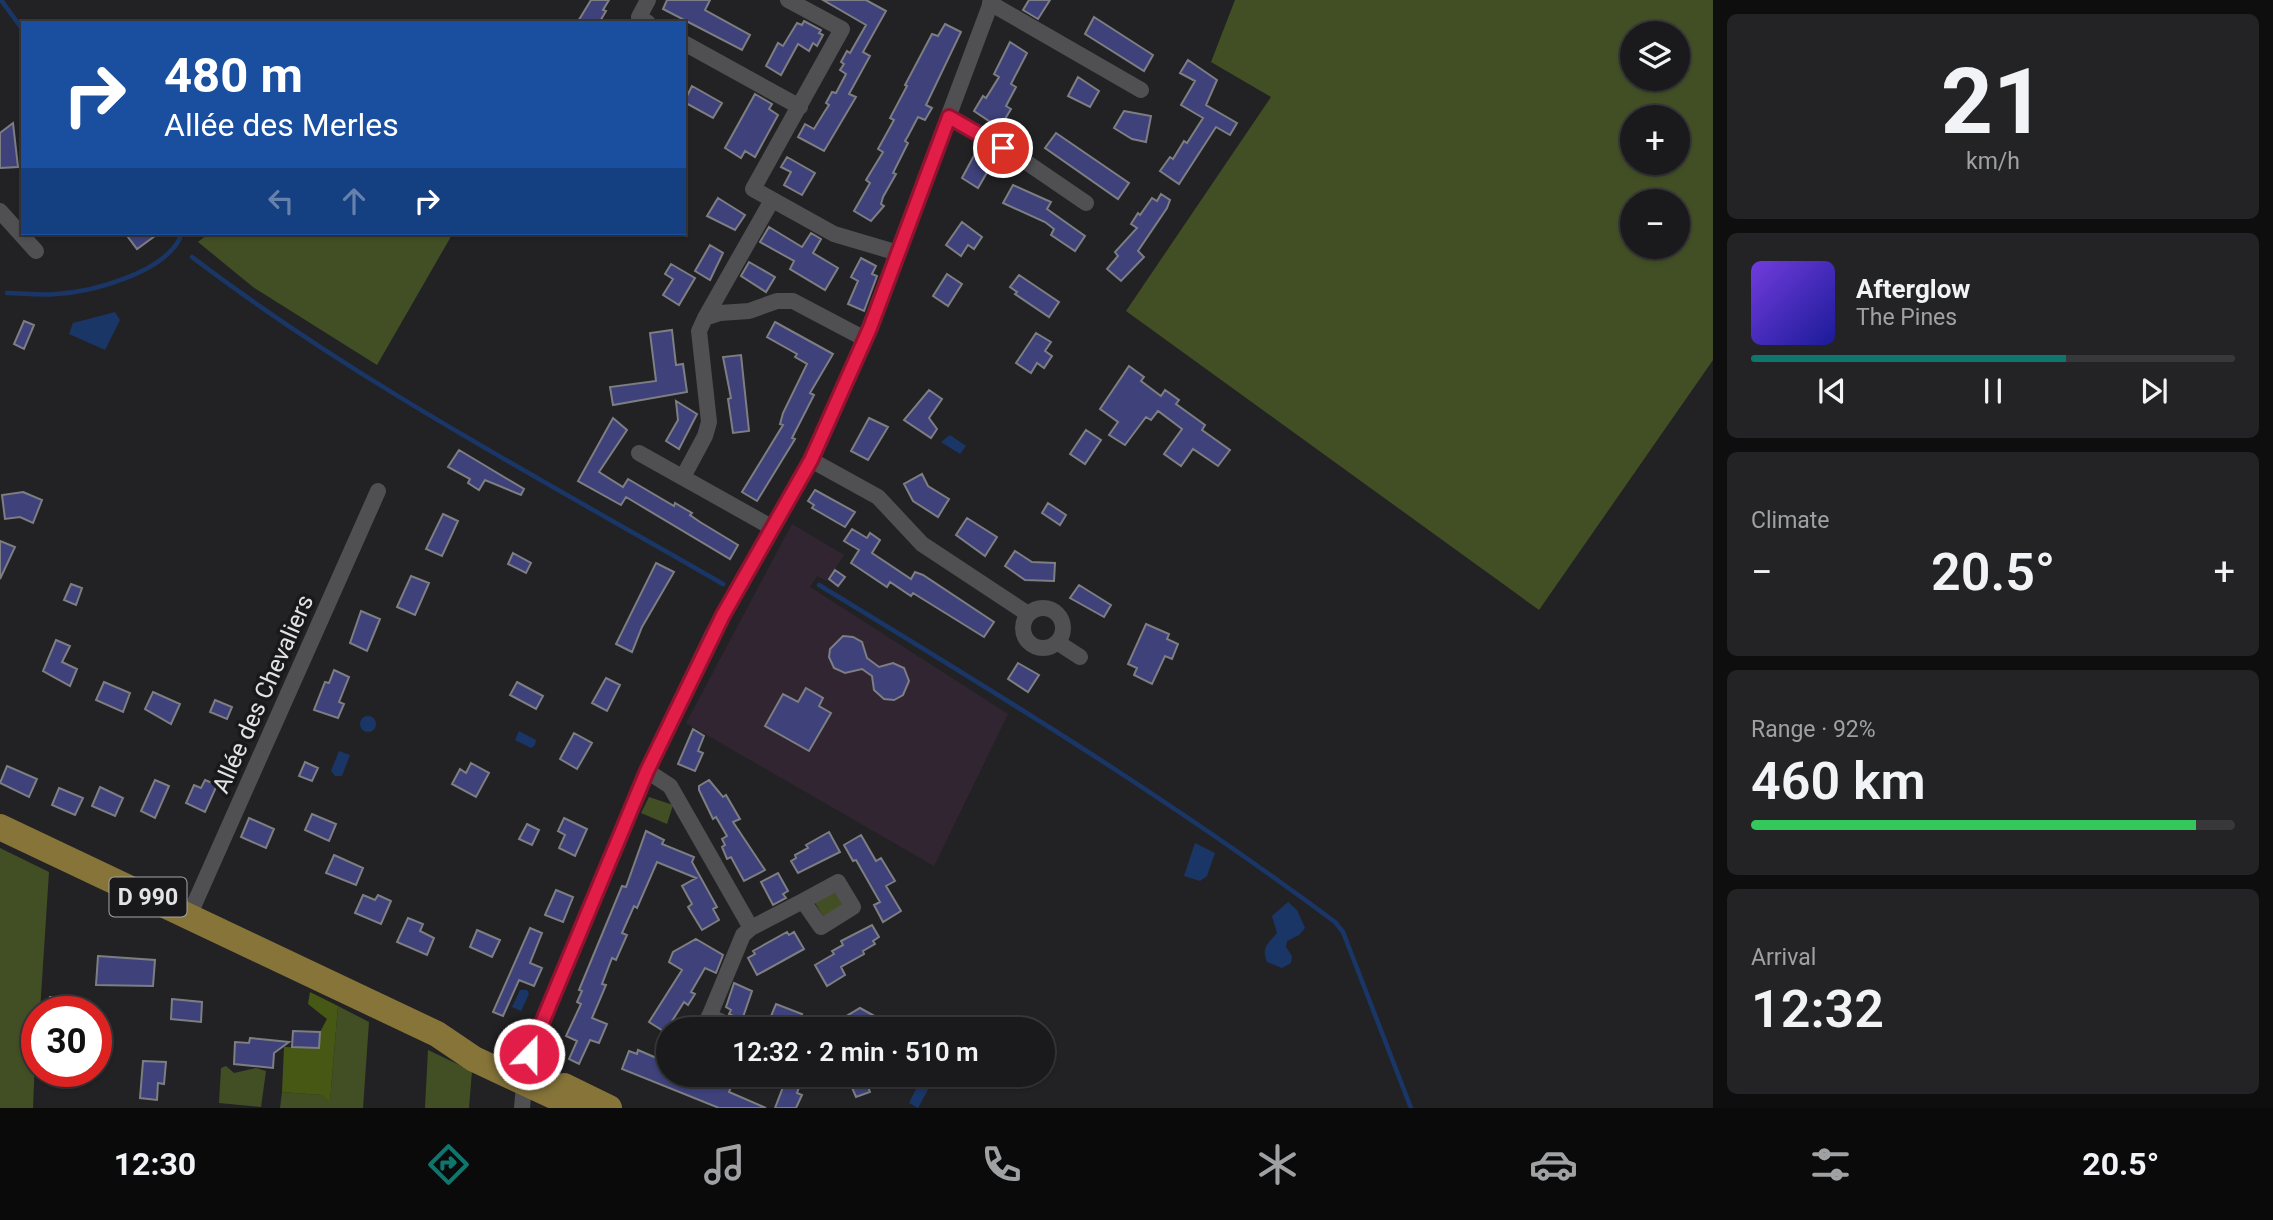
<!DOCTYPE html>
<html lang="en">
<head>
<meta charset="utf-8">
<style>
  :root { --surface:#1a1a1c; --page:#232325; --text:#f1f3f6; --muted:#9fa1a3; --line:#38383b; --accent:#0f766e }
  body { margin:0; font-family:Roboto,sans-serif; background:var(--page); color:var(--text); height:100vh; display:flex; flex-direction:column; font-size:26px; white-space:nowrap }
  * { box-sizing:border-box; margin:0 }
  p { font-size:23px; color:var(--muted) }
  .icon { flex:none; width:38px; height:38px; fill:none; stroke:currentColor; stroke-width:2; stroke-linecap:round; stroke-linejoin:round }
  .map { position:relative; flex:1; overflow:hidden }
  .details { display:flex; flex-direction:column; gap:14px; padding:14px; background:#0e0e0f; width:560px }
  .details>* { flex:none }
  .top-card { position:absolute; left:21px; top:21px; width:665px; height:214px; border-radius:0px; box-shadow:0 2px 5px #0004,0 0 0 2px var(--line); background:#1a4fa0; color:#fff; overflow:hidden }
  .fabs { position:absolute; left:1620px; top:21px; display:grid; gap:14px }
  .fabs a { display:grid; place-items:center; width:70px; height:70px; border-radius:50%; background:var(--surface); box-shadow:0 2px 5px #0004,0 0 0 2px var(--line); font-size:35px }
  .speed { position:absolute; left:21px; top:996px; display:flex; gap:14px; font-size:35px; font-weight:700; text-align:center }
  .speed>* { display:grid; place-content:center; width:91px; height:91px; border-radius:50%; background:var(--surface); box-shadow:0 2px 5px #0004,0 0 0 2px var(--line); line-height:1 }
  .speed .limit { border:10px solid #d22; background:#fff; color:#111 }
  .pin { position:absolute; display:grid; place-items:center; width:60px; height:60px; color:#fff; margin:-30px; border:4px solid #fff; border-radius:50%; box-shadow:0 2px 7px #0007 }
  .me { position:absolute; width:77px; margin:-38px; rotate:22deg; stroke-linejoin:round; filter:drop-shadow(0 0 5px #0008) }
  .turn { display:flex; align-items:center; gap:24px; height:147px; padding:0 28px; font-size:32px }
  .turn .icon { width:91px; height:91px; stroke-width:2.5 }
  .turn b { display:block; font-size:49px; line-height:60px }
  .lanes { display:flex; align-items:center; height:66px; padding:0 28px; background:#0003; justify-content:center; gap:35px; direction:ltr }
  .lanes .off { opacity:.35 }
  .big { font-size:52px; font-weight:600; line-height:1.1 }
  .details .widget { flex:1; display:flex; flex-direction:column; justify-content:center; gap:10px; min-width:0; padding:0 24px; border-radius:10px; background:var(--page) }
  .details .dial { align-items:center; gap:0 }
  .dial b { font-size:91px; line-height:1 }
  .song { display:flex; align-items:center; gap:21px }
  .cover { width:84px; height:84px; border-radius:10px; background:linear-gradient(135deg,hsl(260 70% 55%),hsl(240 70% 35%)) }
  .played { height:7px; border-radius:4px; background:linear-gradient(90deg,var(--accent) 65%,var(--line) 65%) }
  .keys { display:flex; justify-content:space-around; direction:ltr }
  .heat { display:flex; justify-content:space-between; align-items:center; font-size:38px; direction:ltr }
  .charge { height:10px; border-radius:5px; background:linear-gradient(90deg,#34c759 92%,var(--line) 0) }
  .trip { position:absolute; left:656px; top:1017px; width:399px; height:70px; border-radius:35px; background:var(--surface); box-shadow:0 2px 5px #0004,0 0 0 2px var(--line); font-weight:600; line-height:70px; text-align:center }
  .dock { display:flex; height:112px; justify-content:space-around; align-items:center; background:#0a0a0b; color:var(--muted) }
  .dock .icon { width:49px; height:49px }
  .dock .current { color:var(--accent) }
  .dock b { font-size:32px; color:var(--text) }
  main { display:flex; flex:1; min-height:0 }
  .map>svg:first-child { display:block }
  .industrial { fill:#322532 }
  .green { fill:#424f25; fill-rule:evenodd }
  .forest { fill:#465814 }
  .water { fill:#1a3667 }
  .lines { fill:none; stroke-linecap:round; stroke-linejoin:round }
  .stream { stroke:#1a3667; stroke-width:4.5 }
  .building { fill:#3e417a; stroke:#7d7e81; stroke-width:2 }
  .street { stroke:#505053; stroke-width:16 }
  .primary { stroke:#867439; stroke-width:26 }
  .route-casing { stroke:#92132f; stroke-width:18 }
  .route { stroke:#e11d48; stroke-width:12 }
  .labels { text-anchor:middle; stroke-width:7; stroke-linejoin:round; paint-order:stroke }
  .shield { fill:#19191b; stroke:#a6a6a8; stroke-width:2 }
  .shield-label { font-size:23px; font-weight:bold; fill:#e2e3e4 }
  .street-label { font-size:24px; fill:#e2e3e4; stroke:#19191b }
</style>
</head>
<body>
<main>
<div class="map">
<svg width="1713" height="1108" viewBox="0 0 1713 1108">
  <rect width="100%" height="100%" fill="#222225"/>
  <!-- industrial -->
  <path class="industrial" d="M792 524 844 555 827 581 817 576 810 587 1008 714 934 866 686 723Z"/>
  <!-- green -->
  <path class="green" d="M1235 0H1713V360L1539 610 1126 311 1271 97 1211 62ZM1633 33H1678V79H1633ZM1633 117H1678V163H1633ZM1633 201H1678V247H1633Z
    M209 233H453L377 365 253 287 198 242Z
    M649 797 673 805 667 824 641 813Z
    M0 848 49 872 40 1011 37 1012 33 1108H0Z
    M835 889 845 903 824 918 814 901Z
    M338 1006 369 1022 363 1108H280L282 1092 322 1095 330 1101Z
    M428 1050 472 1071 469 1108H425Z
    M226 1066 234 1073 256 1068 266 1071 261 1107 219 1103 221 1068Z"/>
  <!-- forest -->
  <path class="forest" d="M310 992 338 1006 330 1102 322 1095 282 1092 284 1047 319 1048 320 1032 327 1019 308 1004Z"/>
  <!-- water -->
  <path class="water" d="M115 312 120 320 105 350 69 334 73 323Z
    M950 435 966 446 960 454 941 442Z
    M360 724a8 8 0 1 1 16 0a8 8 0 1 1-16 0Z
    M519 731 536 740 535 745 531 748 515 740Z
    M339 751 350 755 342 776H335L331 771Z
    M1195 843 1215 853 1207 876 1200 881 1184 876Z
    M1288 902 1297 910 1305 928 1299 935 1287 941 1286 947 1292 956 1291 963 1282 968 1267 962C1261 947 1268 944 1277 933L1272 916Z
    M520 990H527L529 994 521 1011 512 1007Z
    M920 1081 930 1086 918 1108 909 1103Z"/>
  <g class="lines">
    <!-- stream -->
    <path class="stream" d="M1 0 23 30
      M192 257C358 383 543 480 723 584
      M7 293C23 293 40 296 56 294 92 292 163 273 180 238L177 233
      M819 585C995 692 1170 799 1335 922L1343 932 1411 1108"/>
  </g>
  <!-- building -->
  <path class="building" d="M591 0H609L603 10 606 11 599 23H577Z
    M667 0H710L705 10 750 35 742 50 663 9Z
    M823 0H866L886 11 863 52 870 56 849 94 856 97 824 151 798 137 805 124 814 129 825 111 829 105 826 103 832 92 836 93 846 74 840 70 844 64 841 62 847 51 850 53 866 25Z
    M1029 0H1050L1038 19 1023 10Z
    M1094 17 1153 55 1144 71 1085 34Z
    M804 21 821 30 819 33 823 35 817 46 813 43 809 51 798 44 781 75 766 66 778 43 783 46 797 23 802 25Z
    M945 24 961 32 926 105 932 108 925 120 918 117 908 136 905 141 908 143 893 173 896 174 883 197 881 204 884 206 871 221 854 211 870 183 866 180 883 152 878 149 894 120 890 118 907 86 905 85 932 34 938 36Z
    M1010 42 1027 53 1011 84 1016 87 1006 106 1011 109 1002 124 997 122 995 125 974 111 983 96 986 98 999 77 994 74Z
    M1188 60 1217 80 1206 105 1237 123 1230 135 1216 127 1179 184 1160 171 1170 157 1173 159 1184 141 1187 143 1203 118 1181 105 1195 81 1180 73Z
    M1078 77 1099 91 1090 107 1068 96Z
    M692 86 722 103 713 118 684 102Z
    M755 94 772 104 769 109 778 115 755 157 745 151 741 158 725 148Z
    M1124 111 1151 116 1146 142 1132 139 1114 128Z
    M13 123 18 167 0 168V133Z
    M1056 133 1129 183 1118 199 1045 148Z
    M976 152 993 162 978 188 962 178Z
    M787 157 815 173 802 195 784 185 791 172 781 167Z
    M1013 185 1051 202 1047 209 1085 236 1075 251 1051 235 1054 229 1045 222 1003 203Z
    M1161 194 1170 200 1167 208 1138 251 1144 257 1121 281 1107 269 1118 256 1115 252 1137 228 1131 224 1138 213 1140 215 1152 198 1157 201Z
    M718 198 745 215 735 230 707 216Z
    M962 222 982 237 974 249 968 245 961 256 946 245Z
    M769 227 802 247 811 233 821 239 813 253 838 268 825 290 790 269 794 261 760 242Z
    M125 233H159L137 249Z
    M710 245 723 253 710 280 695 271Z
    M861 258 876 266 872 274 877 276 864 311 848 304 858 281 851 277Z
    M749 262 775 277 766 292 741 276Z
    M671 264 695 278 679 305 663 295 673 279 665 274Z
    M947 274 962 284 948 306 933 296Z
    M1019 275 1059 302 1049 317 1015 294 1017 292 1010 287Z
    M24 321 34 325 24 349 14 344Z
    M775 322 833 354 810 393 814 395 792 438 795 439 757 501 742 492 783 425 780 424 783 413 807 364 795 357 797 354 767 337Z
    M672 330 676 365 683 364 687 392 613 405 610 387 656 381 650 333Z
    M1036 333 1051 342 1045 351 1052 356 1044 368 1037 363 1031 373 1016 363Z
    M741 355 749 431 733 433 728 399 731 398 723 357Z
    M1129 366 1144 377 1141 381 1161 396 1165 390 1179 400 1176 404 1205 425 1202 430 1230 450 1218 466 1193 449 1181 466 1164 454 1182 429 1158 411 1151 420 1146 417 1125 445 1109 435 1118 422 1100 409Z
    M929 390 942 399 929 418 937 429 931 438 904 420Z
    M676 401 697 414 679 449 666 441 678 420Z
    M613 418 627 430 599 472 623 487 628 479 674 506 675 503 692 513 690 515 700 522 738 545 730 559 626 497 621 505 578 481Z
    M869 418 888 427 868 460 851 451Z
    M1086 430 1101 440 1085 464 1070 454Z
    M459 450 524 489 521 495 485 480 479 490 468 483 470 479 448 467Z
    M922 474 928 486 949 499 938 517 913 501 904 484Z
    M815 490 855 512 845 527 812 508 814 505 808 501Z
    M23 492 42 500 33 523 20 517 5 519 2 495Z
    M1048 503 1066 515 1060 525 1042 513Z
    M443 514 458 521 442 556 426 549Z
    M967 518 997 537 985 556 956 535Z
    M852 529 867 538 870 533 880 540 872 553 911 579 915 572 923 575 994 622 984 637 913 593 911 596 890 582 887 587 851 563 859 550 844 541Z
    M0 541 15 547 0 579Z
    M1015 551 1032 562 1055 563 1054 581 1025 580 1005 566Z
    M513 553 531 563 526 573 508 564Z
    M656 563 674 572 642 627 632 652 616 644Z
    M835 570 845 577 838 586 829 579Z
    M411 576 429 583 415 615 397 607Z
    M71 584 82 588 76 605 64 600Z
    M1079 585 1111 605 1104 617 1070 598Z
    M361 611 380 619 367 651 350 643Z
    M1146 624 1169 634 1167 639 1178 644 1172 659 1165 656 1152 684 1134 675 1137 668 1128 664Z
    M843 636 853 637 862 642 867 658 879 667 893 663 904 668 909 681 903 695 894 700 884 699 874 690 872 676 862 669 845 673 834 668 829 657 830 649Z
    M56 640 70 646 62 662 77 669 70 686 43 671Z
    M1018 663 1039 675 1028 692 1008 679Z
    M334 670 349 677 339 702 344 704 338 718 314 710 325 682 329 683Z
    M606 678 620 685 607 711 592 703Z
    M104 682 130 693 123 712 96 700Z
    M517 682 543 696 536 709 510 695Z
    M806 688 823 698 819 706 831 713 809 751 765 726 783 694 798 702Z
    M153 692 180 704 171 724 145 709Z
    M215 700 232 707 227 719 210 712Z
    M693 729 704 736 698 751 703 753 695 771 678 764Z
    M574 733 592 743 577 769 560 759Z
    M305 762 318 768 312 781 299 776Z
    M471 763 489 773 476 797 452 784 460 769 466 773Z
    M7 766 37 779 29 797 0 783Z
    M155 780 169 786 155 818 141 811Z
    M205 780 217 785 205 812 186 803 194 785 201 788Z
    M709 780 723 797 726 795 740 819 733 822 765 870 744 881 731 857 727 859 722 847 725 845 722 839 727 836 716 817 713 819 699 790V786Z
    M100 787 123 798 115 816 92 806Z
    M59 788 83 798 75 815 52 805Z
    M312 814 336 824 329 841 305 830Z
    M249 818 274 829 266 848 241 837Z
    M564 818 587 829 575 856 559 848 565 835 558 831Z
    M527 824 539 830 532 845 519 839Z
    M646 831 664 840 662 844 694 857 692 862 717 907 713 909 719 920 702 930 688 907 692 904 682 886 696 878 657 862 637 908 634 906 622 933 627 935 616 960 612 958 602 984 606 985 592 1018 607 1024 599 1043 590 1040 579 1064 569 1059 577 1041 566 1036 581 1004 577 1002 582 991 579 990 622 886 626 887Z
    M829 832 840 852 798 873 791 861 796 858 795 855 808 848 806 845Z
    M861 835 876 861 881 858 895 881 886 886 901 911 883 922 874 905 880 902 856 860 853 861 844 845Z
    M334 855 363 868 356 885 326 873Z
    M778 873 788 891 783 894 786 898 773 905 761 882Z
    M556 890 573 897 563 922 545 915Z
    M363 895 375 900 378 895 391 901 381 924 355 913Z
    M408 918 423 924 420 931 434 938 427 955 397 942Z
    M872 925 879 937 873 941 875 944 863 951 864 954 841 967 845 975 827 986 815 965 834 954 832 951 843 945 841 941Z
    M530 928 542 933 530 963 542 968 534 986 519 980 503 1016 493 1012Z
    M477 930 500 940 492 957 470 947Z
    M787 932 789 935 794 932 804 949 757 975 748 958 755 954 753 951Z
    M696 939 723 955 716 973 705 968 691 992 695 994 688 1005 684 1002 672 1021 685 1029H668V1034L649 1022 682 970 669 962 673 952Z
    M98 956 155 960 153 986 96 985Z
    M734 983 752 991 742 1020 729 1014 731 1010 726 1007Z
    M50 997 65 998 64 1012H49Z
    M172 999 202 1002 201 1022 171 1019Z
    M776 1004 802 1014 795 1029H772L774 1024 769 1021Z
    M860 1008 880 1019 875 1029H843L838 1021Z
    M293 1031 320 1032 319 1048 292 1047Z
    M250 1038 260 1039 289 1042 274 1053 273 1068 234 1064 235 1042 249 1043Z
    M638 1050 668 1063V1074H716L733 1082 729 1092 766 1108H719L622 1069 629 1051 637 1054Z
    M143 1061 166 1062 164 1084 158 1083 157 1100 140 1098Z
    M783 1074H804L797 1093 802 1095 796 1108H775L783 1087 778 1084Z
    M864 1076 870 1092 856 1097 850 1083Z"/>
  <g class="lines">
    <!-- street -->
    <path class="street" d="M788 0 842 29 753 189 834 234 898 253
      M990 3 1141 90
      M648 23 639 17 648 0
      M684 43 800 107
      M949 117 1026 162 1086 203
      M0 211 36 251
      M705 318 772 200
      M639 453 773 528
      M811 460 878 497 922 544 1028 614
      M683 477 705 436 709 422 699 331 705 318 720 313 749 311 777 301H793L865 339
      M1023 628a20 20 0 1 1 40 0a20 20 0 1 1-40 0Z
      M1057 642 1080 657
      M647 771 670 786 751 928 743 935 704 1029
      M189 916 378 491
      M751 928 803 901 821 927 853 907 838 882 803 901
      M709 1016 737 1029
      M522 1108 526 1062 647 771 712 635 811 460 865 339 992 0"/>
    <!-- primary -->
    <path class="primary" d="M0 827 437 1034 474 1059 579 1108
      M564 1086 609 1108"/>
  </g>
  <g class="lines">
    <defs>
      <path id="route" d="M529 1054 647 771 723 615 811 460 870 328 949 117 1003 148"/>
    </defs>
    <!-- route casing -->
    <use href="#route" class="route-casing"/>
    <!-- route -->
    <use href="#route" class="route"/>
  </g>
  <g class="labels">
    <!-- shield labels -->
    <rect class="shield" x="109.5" y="877.5" width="77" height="39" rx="5"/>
    <g class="shield-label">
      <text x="148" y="905">D 990</text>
    </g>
    <!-- street labels -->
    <g class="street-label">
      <text transform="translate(263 694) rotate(-66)" y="8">Allée des Chevaliers</text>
    </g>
  </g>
</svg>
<div class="fabs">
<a><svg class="icon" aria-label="layers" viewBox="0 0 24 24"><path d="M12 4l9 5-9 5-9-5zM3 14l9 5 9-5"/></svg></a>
<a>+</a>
<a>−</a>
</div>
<div class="speed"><div class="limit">30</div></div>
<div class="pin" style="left:1003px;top:148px;background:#d93025"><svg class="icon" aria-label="arrive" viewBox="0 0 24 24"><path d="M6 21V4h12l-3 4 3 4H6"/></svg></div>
<svg class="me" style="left:529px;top:1054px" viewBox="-20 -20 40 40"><circle r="17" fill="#e11d48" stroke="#fff" stroke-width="3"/><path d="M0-11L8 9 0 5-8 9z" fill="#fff"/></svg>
<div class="trip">12:32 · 2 min · 510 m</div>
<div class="top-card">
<div class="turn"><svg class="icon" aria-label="right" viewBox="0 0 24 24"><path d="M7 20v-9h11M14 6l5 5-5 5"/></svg><div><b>480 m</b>Allée des Merles</div></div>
<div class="lanes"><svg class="icon off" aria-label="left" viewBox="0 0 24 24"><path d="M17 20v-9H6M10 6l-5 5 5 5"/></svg><svg class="icon off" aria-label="ahead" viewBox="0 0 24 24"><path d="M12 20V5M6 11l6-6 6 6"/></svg><svg class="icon" aria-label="right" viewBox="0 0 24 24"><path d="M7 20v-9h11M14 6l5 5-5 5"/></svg></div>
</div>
</div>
<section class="details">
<div class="widget dial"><b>21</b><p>km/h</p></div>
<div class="widget">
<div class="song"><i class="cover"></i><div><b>Afterglow</b><p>The Pines</p></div></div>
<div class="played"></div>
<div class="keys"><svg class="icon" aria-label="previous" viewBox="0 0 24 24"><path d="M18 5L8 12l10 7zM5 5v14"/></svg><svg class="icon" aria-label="pause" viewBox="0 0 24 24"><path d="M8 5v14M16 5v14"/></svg><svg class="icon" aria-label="next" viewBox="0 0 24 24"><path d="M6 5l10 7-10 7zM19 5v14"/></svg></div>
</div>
<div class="widget"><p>Climate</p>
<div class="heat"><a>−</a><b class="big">20.5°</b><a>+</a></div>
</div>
<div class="widget"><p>Range · 92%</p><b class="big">460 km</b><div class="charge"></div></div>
<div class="widget"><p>Arrival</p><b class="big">12:32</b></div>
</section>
</main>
<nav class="dock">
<b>12:30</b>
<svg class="icon current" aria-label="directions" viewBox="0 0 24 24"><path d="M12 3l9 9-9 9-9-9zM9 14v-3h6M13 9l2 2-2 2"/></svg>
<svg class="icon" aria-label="music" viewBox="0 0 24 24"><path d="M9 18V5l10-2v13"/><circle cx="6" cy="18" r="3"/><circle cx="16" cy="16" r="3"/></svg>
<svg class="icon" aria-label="phone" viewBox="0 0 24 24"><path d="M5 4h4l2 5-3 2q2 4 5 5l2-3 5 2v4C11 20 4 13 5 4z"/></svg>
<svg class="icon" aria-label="climate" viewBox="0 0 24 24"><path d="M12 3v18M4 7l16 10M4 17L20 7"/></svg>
<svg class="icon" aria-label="car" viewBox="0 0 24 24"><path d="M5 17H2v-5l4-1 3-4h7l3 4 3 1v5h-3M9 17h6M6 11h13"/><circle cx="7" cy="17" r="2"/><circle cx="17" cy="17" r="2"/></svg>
<svg class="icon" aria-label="filters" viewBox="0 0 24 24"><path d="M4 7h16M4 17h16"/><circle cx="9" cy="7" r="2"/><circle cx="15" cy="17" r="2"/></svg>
<b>20.5°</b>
</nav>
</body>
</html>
